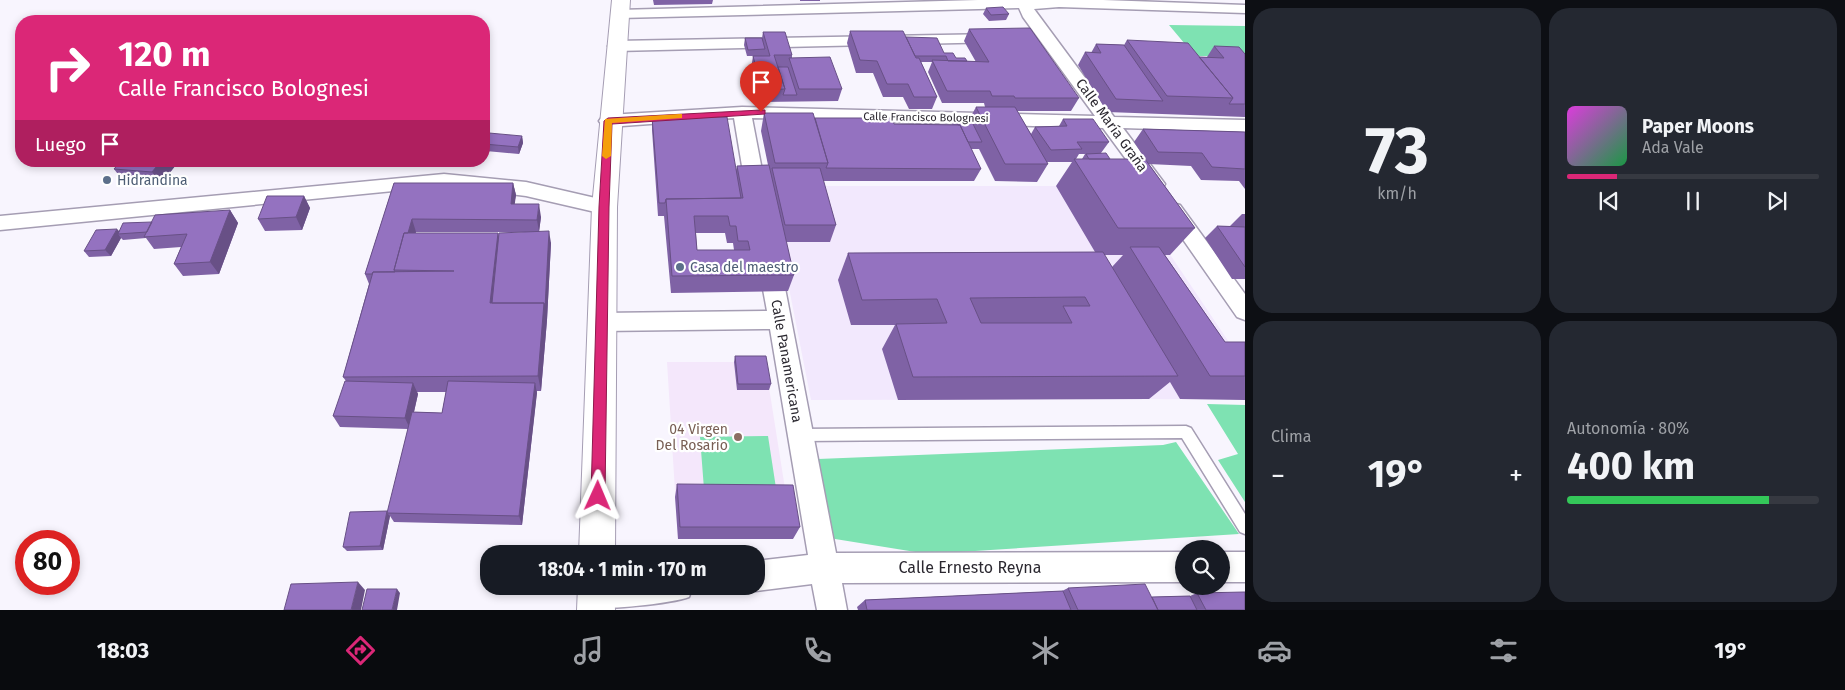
<!DOCTYPE html>
<html lang="es">
<head>
<meta charset="utf-8">
<style>
  :root { --surface:#171b24; --page:#242831; --text:#f1f3f6; --muted:#9ea1a6; --line:#363941; --accent:#db2777 }
  body { margin:0; font-family:"Fira Sans",sans-serif; background:var(--page); color:var(--text); height:100vh; display:flex; flex-direction:column; font-size:19px; white-space:nowrap }
  * { box-sizing:border-box; margin:0 }
  p { font-size:16px; color:var(--muted) }
  .icon { flex:none; width:28px; height:28px; fill:none; stroke:currentColor; stroke-width:2; stroke-linecap:round; stroke-linejoin:round }
  .map { position:relative; flex:1; overflow:hidden }
  .side { display:flex; flex-direction:column; gap:8px; padding:8px; background:#0d0f14; width:600px }
  .side>* { flex:none }
  .hud { position:absolute; left:15px; top:15px; width:475px; height:152px; border-radius:20px; box-shadow:0 2px 8px #0003; background:#db2777; color:#fff; overflow:hidden }
  .buttons { position:absolute; left:1175px; top:540px; display:grid; gap:10px }
  .buttons a { display:grid; place-items:center; width:55px; height:55px; border-radius:50%; background:var(--surface); box-shadow:0 2px 8px #0003; font-size:25px }
  .speed { position:absolute; left:15px; top:530px; display:flex; gap:10px; font-size:25px; font-weight:700; text-align:center }
  .speed>* { display:grid; place-content:center; width:65px; height:65px; border-radius:50%; background:var(--surface); box-shadow:0 2px 8px #0003; line-height:1 }
  .speed .limit { border:8px solid #d22; background:#fff; color:#111 }
  .pin { position:absolute; display:grid; place-items:center; width:42px; height:42px; color:#fff; margin:-51px -21px; border-radius:50% 50% 50% 0; rotate:-45deg; box-shadow:0 0 5px #0007 }
  .pin .icon { rotate:45deg }
  .me { position:absolute; width:55px; margin:-28px; rotate:1deg; stroke-linejoin:round; filter:drop-shadow(0 0 4px #0008) }
  .turn { display:flex; align-items:center; gap:18px; height:105px; padding:0 20px; font-size:22px }
  .turn .icon { width:65px; height:65px; stroke-width:2.5 }
  .turn b { display:block; font-size:35px; line-height:42px }
  .then { display:flex; align-items:center; height:48px; padding:0 20px; background:#0003; gap:10px; font-size:19px }
  .big { font-size:38px; font-weight:700; line-height:1.1 }
  .side .card { flex:1; display:flex; flex-direction:column; justify-content:center; gap:8px; min-width:0; padding:0 18px; border-radius:20px; background:var(--page) }
  .side .dial { align-items:center; gap:0 }
  .dial b { font-size:65px; line-height:1 }
  .song { display:flex; align-items:center; gap:15px }
  .cover { width:60px; height:60px; border-radius:8px; background:linear-gradient(135deg,hsl(300 70% 55%),hsl(140 70% 35%)) }
  .played { height:5px; border-radius:2px; background:linear-gradient(90deg,var(--accent) 20%,var(--line) 20%) }
  .keys { display:flex; justify-content:space-around; direction:ltr }
  .heat { display:flex; justify-content:space-between; align-items:center; font-size:28px; direction:ltr }
  .charge { height:8px; border-radius:4px; background:linear-gradient(90deg,#34c759 80%,var(--line) 0) }
  .side .tiles { flex:1; display:grid; gap:8px; grid-template-columns:repeat(2,1fr) }
  .trip { position:absolute; left:480px; top:545px; width:285px; height:50px; border-radius:20px; background:var(--surface); box-shadow:0 2px 8px #0003; font-weight:700; line-height:50px; text-align:center }
  .dock { display:flex; height:80px; justify-content:space-around; align-items:center; background:#090b0e; color:var(--muted) }
  .dock .icon { width:35px; height:35px }
  .dock .selected { color:var(--accent) }
  .dock b { font-size:22px; color:var(--text) }
  main { display:flex; flex:1; min-height:0 }
  .map>svg:first-child { display:block }
  .education { fill:#f4e7fb }
  .medical { fill:#f2e8fd }
  .green { fill:#7ee2b2 }
  .lines { fill:none; stroke-linecap:round; stroke-linejoin:round }
  .service-casing { stroke:#a59db3; stroke-width:3 }
  .minor-casing { stroke:#a59db3; stroke-width:3 }
  .trunk-casing { stroke:#a59db3; stroke-width:2 }
  .service { fill:#fff; fill-rule:evenodd }
  .minor { fill:#fff; fill-rule:evenodd }
  .trunk { fill:#fff; fill-rule:evenodd }
  .wall { fill:#7f62a5; fill-rule:evenodd }
  .shaded-wall { fill:#685086 }
  .building { fill:#9472c0; stroke:#685086; fill-rule:evenodd }
  .route { fill:#db2777; stroke:#8e194d }
  .slow { fill:#f59e0b }
  .service-dot { fill:#5c6f8a; stroke:#fff; stroke-width:2 }
  .education-dot { fill:#8d6e63; stroke:#fff; stroke-width:2 }
  .labels { text-anchor:middle; stroke-width:4.5; stroke-linejoin:round; paint-order:stroke }
  .far-street-label { font-size:11px; fill:#2b2830; stroke:#fff }
  .street-label { font-size:14px; fill:#2b2830; stroke:#fff }
  .service-label { font-size:14px; fill:#4e5e75; stroke:#fff; text-anchor:start }
  .education-label { font-size:14px; fill:#785e54; stroke:#fff; text-anchor:end }
  .near-street-label { font-size:16px; fill:#2b2830; stroke:#fff }
</style>
</head>
<body>
<main>
<div class="map">
<svg width="1245" height="610" viewBox="0 0 1245 610">
  <rect width="100%" height="100%" fill="#f8f5fe"/>
  <!-- education -->
  <path class="education" d="M667 362H765L793 539H678Z"/>
  <!-- medical -->
  <path class="medical" d="M769 186H1124L1245 366V399L811 400Z"/>
  <!-- green -->
  <path class="green" d="M1169 25 1245 26V56H1195Z
    M1207 404 1245 405V502L1218 460 1238 454Z
    M768 436 776 488 704 489 700 437Z
    M1176 442 1239 534 928 554 829 538 818 459 1163 445Z"/>
  <g class="lines">
    <defs>
      <path id="service" d="M1186 426 1191 428 1245 514V534L1240 532 1182 438 800 441 795 439 794 435 795 431 800 429Z"/>
      <path id="minor" d="M978 0H1103L1245 5V13L1059 7 1034 9 1114 117 1245 120V132L1123 128 1165 184 1162 189 1155 191 1148 189 1103 128 752 118 767 196 764 201 757 203 750 201 747 196 734 118 608 127 602 125 599 121 602 117 608 115 742 107 1095 116 1023 17 1019 8 619 18 612 14 619 10Z
        M995 34 1003 39 1001 42 616 51 608 46 616 41Z
        M444 174 526 182 604 200 611 202 614 207 611 212 604 214 526 196 444 186 0 230V216Z
        M1173 203 1180 205 1245 294V320L1237 317 1166 215 1163 210 1166 205Z
        M769 254 777 256 780 262 836 553 1184 552V582L842 583 847 610H817L812 584 756 591 746 586H756V561L808 555 770 329 601 331 593 329 590 322 593 315 601 313 767 311 758 262 761 256Z
        M1221 552H1245V582H1221Z
        M586 586H693L689 597C670 604 603 610 585 608L581 597Z"/>
      <path id="trunk" d="M612 0H630L617 207 615 554H579L592 207Z
        M578 586H614L615 610H577Z"/>
    </defs>
    <!-- service casing -->
    <use href="#service" class="service-casing"/>
    <!-- minor casing -->
    <use href="#minor" class="minor-casing"/>
    <!-- trunk casing -->
    <use href="#trunk" class="trunk-casing"/>
    <!-- service -->
    <use href="#service" class="service"/>
    <!-- minor -->
    <use href="#minor" class="minor"/>
    <!-- trunk -->
    <use href="#trunk" class="trunk"/>
  </g>
  <!-- wall -->
  <path class="wall" d="M653 0H713L712 4 654 5Z
    M800 0H820V1H800Z
    M986 8 1009 14 1006 20 989 21 983 14Z
    M969 29 1079 98 1071 111H1017L1031 134 1035 127 1059 126 1063 119 1109 142 1101 153 1110 159 1147 162 1134 142 1143 129 1245 132V189L1239 181 1201 180 1191 166 1149 164 1195 228 1170 255H1165L1225 342H1245V400L1180 399 1170 382 1149 399 898 400 882 349 895 325H851L838 280 848 253 1095 252 1056 186 1072 162H1047L1048 164 1037 182 995 181 979 149H971L981 169 974 181H823L836 225 830 242H786L794 275 788 291 671 293 664 216H658L652 130V117L736 170 737 166 768 165 761 131 764 113 815 118 894 124 952 125 955 118H970L976 107H985L984 103H942L928 72 932 62H921L937 97 932 109H909L903 97H883L873 73H856L847 43 850 31 906 37 956 58 967 61 976 62 964 41ZM1079 154H1085L1082 159H1076ZM696 233H725L727 243H733L734 250H697ZM1104 255H1123L1112 267Z
    M763 32 792 55V58L842 89 838 101 760 102 751 69 753 56H764H747L744 45 745 38H762Z
    M1127 40 1199 57H1207L1214 46 1245 54V117L1107 112 1078 65 1085 52 1091 53 1096 44 1124 45Z
    M522 136 523 143 519 154 486 151 484 144Z
    M92 161H119L118 163Z
    M121 161H179L161 184 124 182 114 169Z
    M394 183H513L516 195 514 204 541 217 539 231 551 243 547 320 541 391H537L522 525 394 522 390 516 383 550 347 551 343 547 388 512 408 429 340 427 333 416 346 381 343 377 369 284 365 274ZM416 232H527L499 237 498 233H415ZM417 392H446L442 413 414 412 418 394Z
    M304 196 310 208 302 230 265 231 258 219Z
    M230 210 238 223 219 274 183 276 174 264 181 247 154 249 146 238 123 240 121 238 111 256 89 257 84 251 119 231 152 222Z
    M1242 214H1245V279H1232L1205 238 1217 226H1230Z
    M735 356 771 384 769 390H737L734 362Z
    M677 484 800 527 793 539H678L675 497Z
    M1068 588 1152 597 1190 596 1197 593 1245 610H858L857 607 865 600 1062 591Z"/>
  <!-- shaded-wall -->
  <path class="shaded-wall" d="M522 136 523 143 519 154 518 147Z
    M161 161H179L161 184 152 172Z
    M513 183 516 195 513 217 511 204Z
    M304 196 310 208 302 230 296 217Z
    M539 204 541 217 539 232 537 220Z
    M230 210 238 223 219 274 210 262Z
    M412 219 416 232 405 270H397Z
    M117 229 121 233 118 234 121 238 111 256 105 250Z
    M549 231 551 243 547 320 541 391 538 376 544 303Z
    M498 233 501 250 494 320 490 303Z
    M413 383 418 394 410 429 405 418Z
    M535 383 537 393 522 525 519 516Z
    M387 511 389 513H387L390 516 383 550 380 546Z
    M358 582 365 590 361 610H351Z
    M397 589 400 593 397 610H392Z"/>
  <!-- building -->
  <path class="building" d="M1003 7 1009 14 991 15 986 8Z
    M1030 28 1079 98H1015L1014 96H992L990 91H947L932 60 989 62 969 29Z
    M850 31H903L916 58H919L937 97H914L908 84H887L877 61 860 60Z
    M763 32H785L792 55H774L785 89 762 90 753 56H770Z
    M906 37 937 38 944 53H953L956 58H965L967 61H948L946 56H915Z
    M745 38H762L765 49 748 50Z
    M1127 40 1188 43 1233 98 1167 96Z
    M1096 44 1124 45 1163 101 1116 99 1085 52 1101 53Z
    M1214 46 1239 47 1245 54V104H1229L1233 98 1199 57 1224 58Z
    M830 57 842 89H799L789 58Z
    M778 67H788L797 95H783L785 89Z
    M976 107H1015L1048 164H1005Z
    M764 113H813L828 163H775Z
    M652 117H727L741 198 666 199 665 203H659Z
    M815 118H892L894 124 960 125 981 169 826 168 828 163Z
    M955 118H970L982 142H968L960 125H958Z
    M1063 119H1093L1109 142H1077L1082 149 1051 150 1035 127 1067 126Z
    M1143 129 1245 132V169L1212 167 1202 153 1158 152Z
    M489 133 522 136 518 147 484 144Z
    M1106 153 1110 159H1089L1086 154Z
    M1074 159H1145L1195 228H1118Z
    M121 161H161L152 172 114 169Z
    M769 165 794 275 672 276 666 199 743 198 737 166ZM694 216H728L730 226H736L738 241H748L750 250H697Z
    M772 168H820L836 225H785Z
    M394 183H513L511 204H539L537 220 412 219 408 233H404L394 270 395 272H373L372 274H365Z
    M267 196H304L296 217 258 219Z
    M230 210 210 262 174 264 187 234 144 237 155 215Z
    M152 222 147 232 118 234 123 223Z
    M1217 226 1245 227V267Z
    M117 229 105 250 84 251 96 230Z
    M549 231 545 308 544 303H492L499 233Z
    M404 233H498L490 303H544L538 376 343 377 373 272 454 271 394 270Z
    M1130 247H1159L1225 342H1245V376H1210Z
    M1103 252 1178 376 913 377 896 324 947 323 937 299 862 300 848 253ZM1085 297 1090 306H1063L1072 323H981L970 298Z
    M735 356H766L771 384H738Z
    M345 381 413 383 405 418 333 416Z
    M448 381 535 383 519 516 387 513 412 412 442 413Z
    M677 484 793 485 800 527H680Z
    M387 511 380 546 343 547 350 512Z
    M358 582 351 610H284L291 584Z
    M1145 584 1158 610H1078L1068 588Z
    M367 589H397L392 610H362Z
    M1063 591 1071 610H867L865 600Z
    M1245 592V610H1206L1197 593Z
    M1190 596 1197 610H1158L1152 597Z"/>
  <!-- route -->
  <path class="route" d="M761 110H765V114L612 124 609 207 605 496 603 501 598 503 593 501 591 496 599 207 604 121 608 118Z"/>
  <!-- slow -->
  <path class="slow" d="M679 114H682V118L612 123 611 156 606 159 602 156 605 119Z"/>
  <!-- markers -->
  <g class="service-dot">
    <circle cx="107" cy="180" r="5"/>
    <circle cx="680" cy="267" r="5"/>
  </g>
  <circle class="education-dot" cx="738" cy="437" r="5"/>
  <g class="labels">
    <!-- far-street labels -->
    <g class="far-street-label">
      <text transform="translate(926 117) rotate(1)" y="4">Calle Francisco Bolognesi</text>
    </g>
    <!-- street labels -->
    <g class="street-label">
      <text transform="translate(1112 125) rotate(54)" y="5">Calle María Graña</text>
      <text transform="translate(787 361) rotate(80)" y="5">Calle Panamericana</text>
    </g>
    <!-- service labels -->
    <g class="service-label">
      <text x="117" y="185">Hidrandina</text>
      <text x="690" y="272">Casa del maestro</text>
    </g>
    <!-- education labels -->
    <g class="education-label">
      <text x="728" y="434">04 Virgen<tspan x="728" dy="16">Del Rosario</tspan></text>
    </g>
    <!-- near-street labels -->
    <g class="near-street-label">
      <text x="970" y="573">Calle Ernesto Reyna</text>
    </g>
  </g>
</svg>
<div class="buttons">
<a><svg class="icon" aria-label="search" viewBox="0 0 24 24"><circle cx="10" cy="10" r="6"/><path d="M15 15l6 6"/></svg></a>
</div>
<div class="speed"><div class="limit">80</div></div>
<div class="pin" style="left:761px;top:112px;background:#d93025"><svg class="icon" aria-label="arrive" viewBox="0 0 24 24"><path d="M6 21V4h12l-3 4 3 4H6"/></svg></div>
<svg class="me" style="left:598px;top:496px" viewBox="-20 -20 40 40"><path d="M0-17L14 15 0 8-14 15z" fill="#db2777" stroke="#fff" stroke-width="4"/></svg>
<div class="trip">18:04 · 1 min · 170 m</div>
<div class="hud">
<div class="turn"><svg class="icon" aria-label="right" viewBox="0 0 24 24"><path d="M7 20v-9h11M14 6l5 5-5 5"/></svg><div><b>120 m</b>Calle Francisco Bolognesi</div></div>
<div class="then">Luego<svg class="icon" aria-label="arrive" viewBox="0 0 24 24"><path d="M6 21V4h12l-3 4 3 4H6"/></svg></div>
</div>
</div>
<section class="side">
<div class="tiles">
<div class="card dial"><b>73</b><p>km/h</p></div>
<div class="card">
<div class="song"><i class="cover"></i><div><b>Paper Moons</b><p>Ada Vale</p></div></div>
<div class="played"></div>
<div class="keys"><svg class="icon" aria-label="previous" viewBox="0 0 24 24"><path d="M18 5L8 12l10 7zM5 5v14"/></svg><svg class="icon" aria-label="pause" viewBox="0 0 24 24"><path d="M8 5v14M16 5v14"/></svg><svg class="icon" aria-label="next" viewBox="0 0 24 24"><path d="M6 5l10 7-10 7zM19 5v14"/></svg></div>
</div>
<div class="card"><p>Clima</p>
<div class="heat"><a>−</a><b class="big">19°</b><a>+</a></div>
</div>
<div class="card"><p>Autonomía · 80%</p><b class="big">400 km</b><div class="charge"></div></div>
</div>
</section>
</main>
<nav class="dock">
<b>18:03</b>
<svg class="icon selected" aria-label="directions" viewBox="0 0 24 24"><path d="M12 3l9 9-9 9-9-9zM9 14v-3h6M13 9l2 2-2 2"/></svg>
<svg class="icon" aria-label="music" viewBox="0 0 24 24"><path d="M9 18V5l10-2v13"/><circle cx="6" cy="18" r="3"/><circle cx="16" cy="16" r="3"/></svg>
<svg class="icon" aria-label="phone" viewBox="0 0 24 24"><path d="M5 4h4l2 5-3 2q2 4 5 5l2-3 5 2v4C11 20 4 13 5 4z"/></svg>
<svg class="icon" aria-label="climate" viewBox="0 0 24 24"><path d="M12 3v18M4 7l16 10M4 17L20 7"/></svg>
<svg class="icon" aria-label="car" viewBox="0 0 24 24"><path d="M5 17H2v-5l4-1 3-4h7l3 4 3 1v5h-3M9 17h6M6 11h13"/><circle cx="7" cy="17" r="2"/><circle cx="17" cy="17" r="2"/></svg>
<svg class="icon" aria-label="filters" viewBox="0 0 24 24"><path d="M4 7h16M4 17h16"/><circle cx="9" cy="7" r="2"/><circle cx="15" cy="17" r="2"/></svg>
<b>19°</b>
</nav>
</body>
</html>
